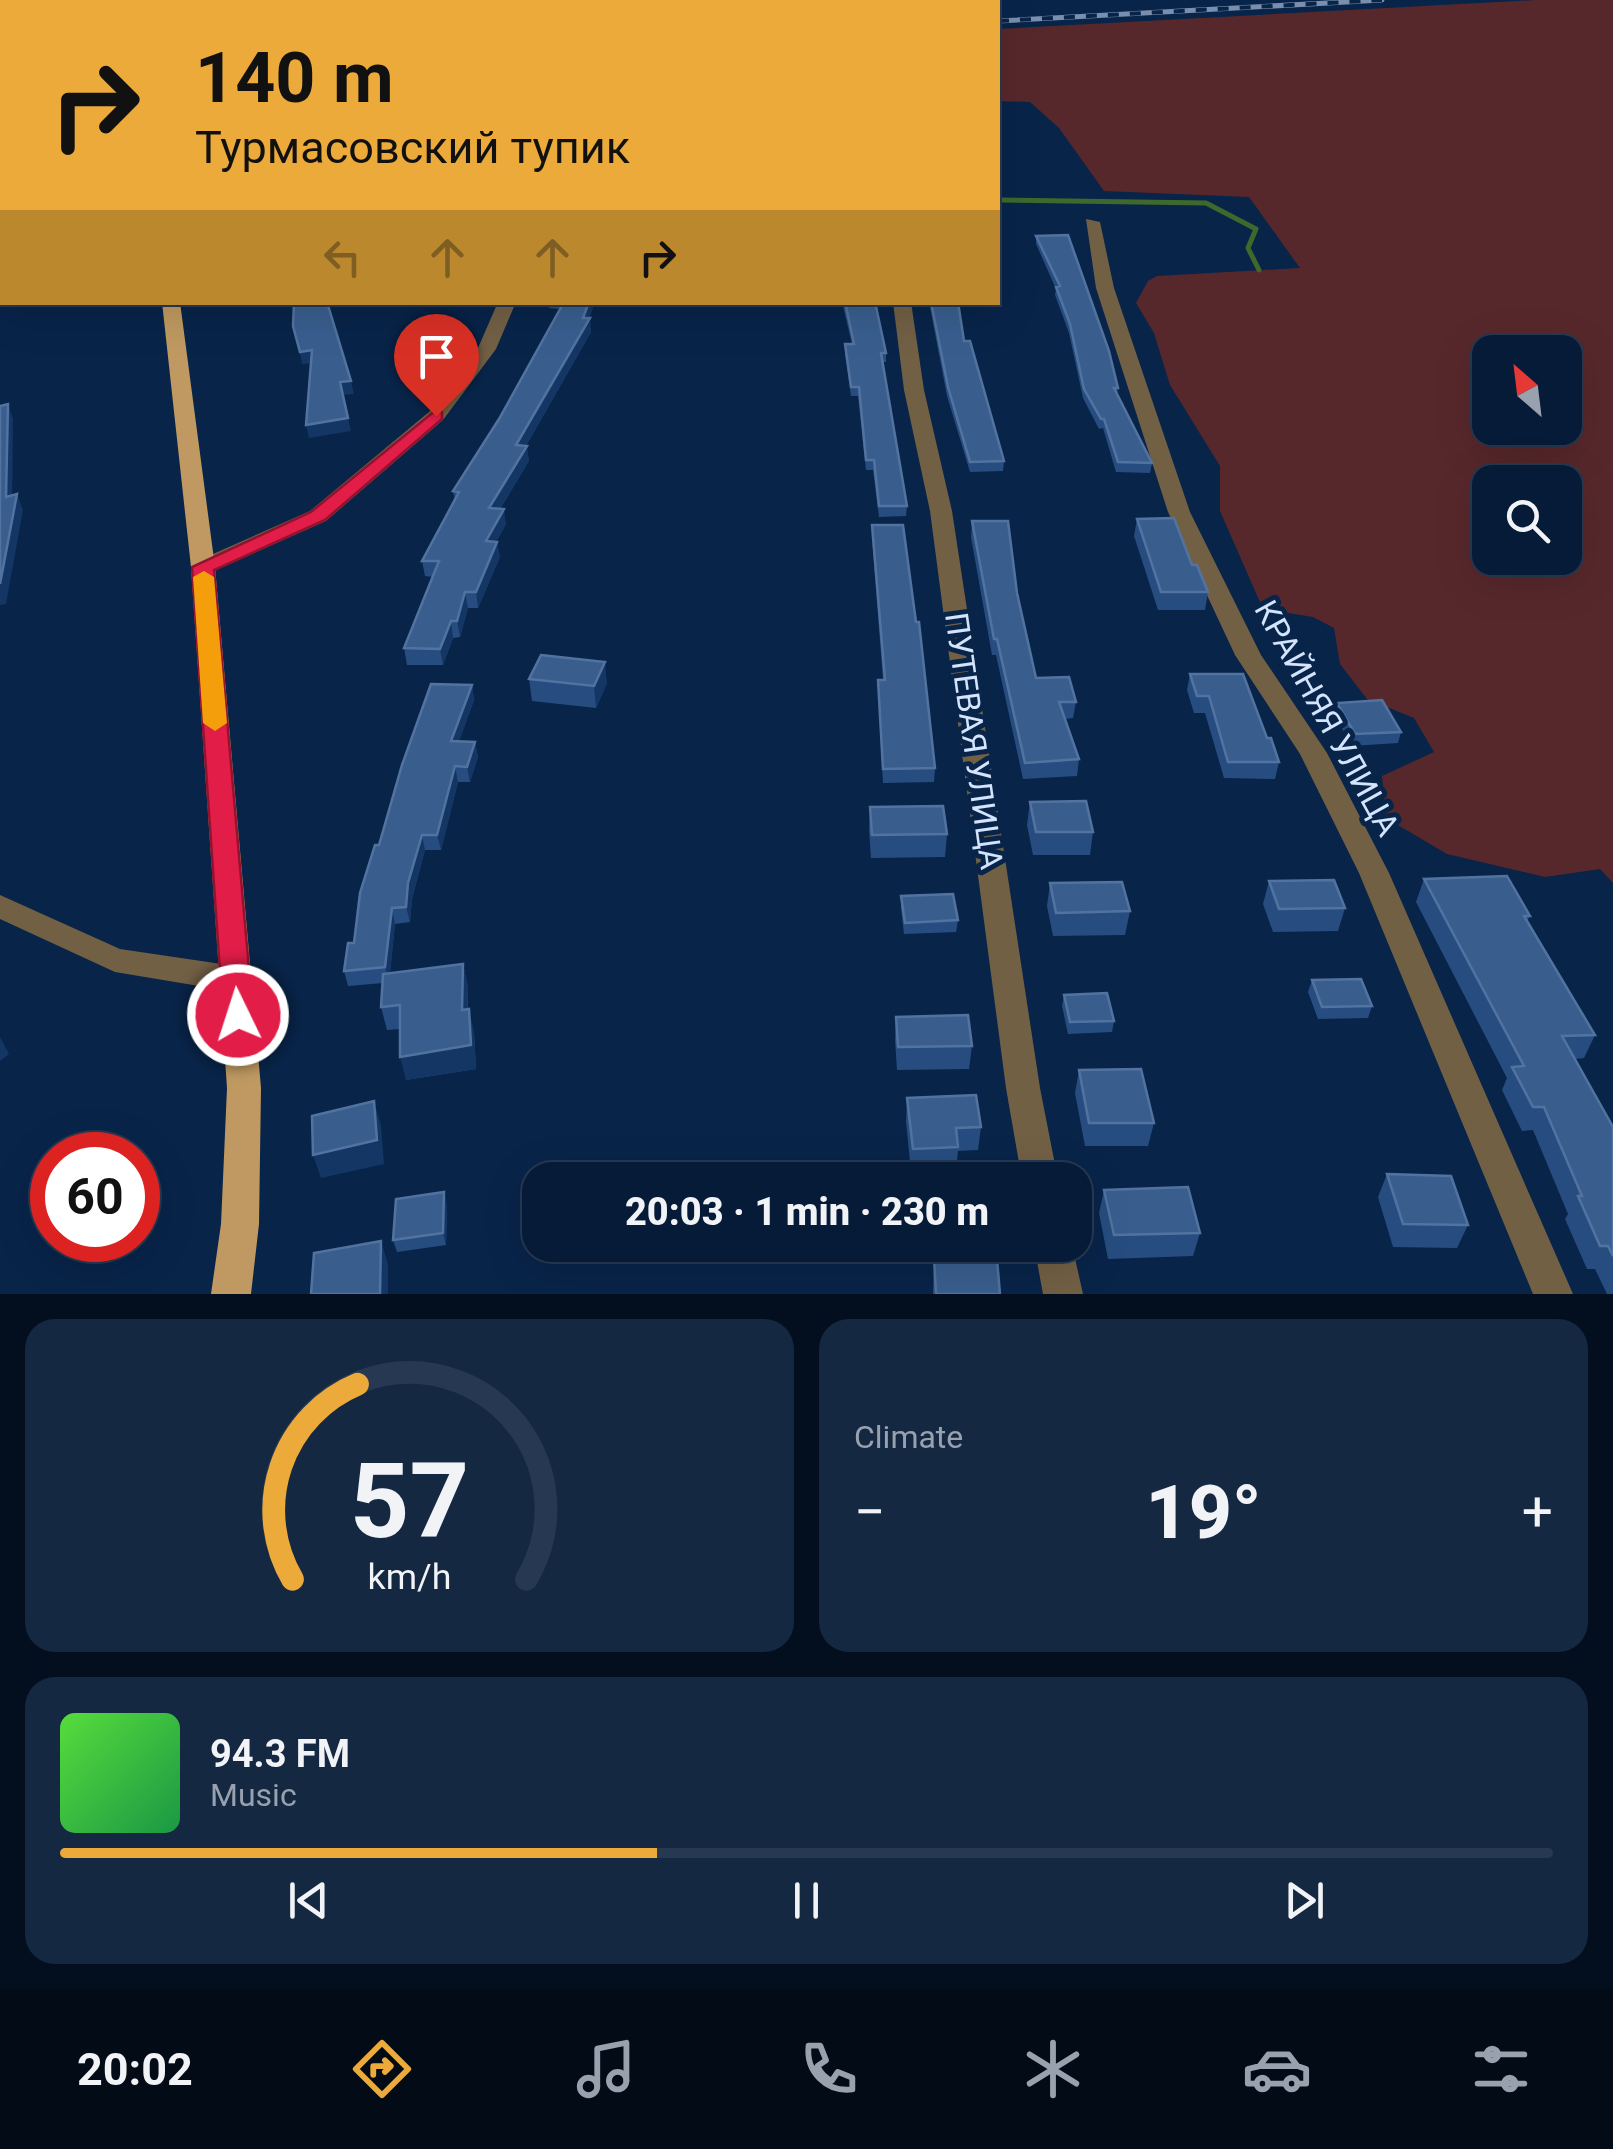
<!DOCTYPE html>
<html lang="en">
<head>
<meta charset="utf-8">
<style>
  :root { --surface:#061b37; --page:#142842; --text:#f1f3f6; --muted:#98a1ad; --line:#273952; --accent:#ebaa39 }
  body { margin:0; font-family:Roboto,sans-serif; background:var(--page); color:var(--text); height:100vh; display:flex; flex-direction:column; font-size:38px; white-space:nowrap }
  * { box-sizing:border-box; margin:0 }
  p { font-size:32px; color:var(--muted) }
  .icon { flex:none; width:55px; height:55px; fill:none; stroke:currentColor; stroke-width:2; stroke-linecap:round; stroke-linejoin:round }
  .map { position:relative; height:1294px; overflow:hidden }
  .panel { display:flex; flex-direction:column; gap:25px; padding:25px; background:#030f1e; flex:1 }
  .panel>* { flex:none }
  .top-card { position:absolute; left:0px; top:0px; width:1000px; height:305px; box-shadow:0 10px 40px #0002,0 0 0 2px var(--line); background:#ebaa39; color:#111; overflow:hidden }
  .needle { width:65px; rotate:332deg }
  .controls { position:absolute; left:1472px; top:335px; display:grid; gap:20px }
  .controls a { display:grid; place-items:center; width:110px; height:110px; border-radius:20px; background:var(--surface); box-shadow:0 10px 40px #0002,0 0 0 2px var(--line); font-size:50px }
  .speed { position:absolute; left:30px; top:1132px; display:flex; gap:20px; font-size:50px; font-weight:700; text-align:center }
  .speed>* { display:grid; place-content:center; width:130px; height:130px; border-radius:50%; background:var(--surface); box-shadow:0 10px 40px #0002,0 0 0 2px var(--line); line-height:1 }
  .speed .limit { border:15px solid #d22; background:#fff; color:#111 }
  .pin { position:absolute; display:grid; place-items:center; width:85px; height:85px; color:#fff; margin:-102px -42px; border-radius:50% 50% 50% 0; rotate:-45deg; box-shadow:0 0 10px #0007 }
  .pin .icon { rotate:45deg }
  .me { position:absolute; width:110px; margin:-55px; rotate:356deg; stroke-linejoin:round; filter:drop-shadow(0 0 8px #0008) }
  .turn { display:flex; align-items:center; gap:35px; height:210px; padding:0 30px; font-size:45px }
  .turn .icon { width:130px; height:130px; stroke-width:2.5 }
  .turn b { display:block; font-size:70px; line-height:85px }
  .lanes { display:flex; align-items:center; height:95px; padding:0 30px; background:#0003; justify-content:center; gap:50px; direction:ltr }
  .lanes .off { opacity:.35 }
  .big { font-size:75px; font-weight:800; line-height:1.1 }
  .panel .card { flex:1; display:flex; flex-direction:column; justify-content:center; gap:15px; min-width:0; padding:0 35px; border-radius:30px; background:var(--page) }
  .panel .dial { align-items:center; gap:0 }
  .dial svg { height:260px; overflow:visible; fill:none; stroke:var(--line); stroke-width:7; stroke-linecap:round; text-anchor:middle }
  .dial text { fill:var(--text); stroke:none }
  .song { display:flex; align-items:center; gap:30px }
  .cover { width:120px; height:120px; border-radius:15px; background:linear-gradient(135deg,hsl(110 70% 55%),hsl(140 70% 35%)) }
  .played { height:10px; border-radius:5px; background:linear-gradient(90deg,var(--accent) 40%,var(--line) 40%) }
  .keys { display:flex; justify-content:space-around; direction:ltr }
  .heat { display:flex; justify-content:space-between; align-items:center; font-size:55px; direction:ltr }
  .panel .tiles { flex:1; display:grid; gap:25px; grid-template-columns:1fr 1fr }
  .card:last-child { grid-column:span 2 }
  .trip { position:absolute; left:522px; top:1162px; width:570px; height:100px; border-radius:30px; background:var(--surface); box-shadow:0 10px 40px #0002,0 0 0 2px var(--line); font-weight:800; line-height:100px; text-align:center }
  .menu { display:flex; height:160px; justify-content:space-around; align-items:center; background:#020b16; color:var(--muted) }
  .menu .icon { width:70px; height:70px }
  .menu .active { color:var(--accent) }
  .menu b { font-size:45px; color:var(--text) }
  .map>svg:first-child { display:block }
  .green { fill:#57282b; fill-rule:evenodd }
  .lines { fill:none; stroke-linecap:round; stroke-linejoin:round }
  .stream { stroke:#3f692c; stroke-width:5 }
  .minor { fill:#726045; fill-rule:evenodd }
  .tertiary { fill:#726045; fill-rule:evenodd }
  .primary { fill:#bf9961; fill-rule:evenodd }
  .rail-casing { stroke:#798fad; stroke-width:5 }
  .rail { stroke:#082449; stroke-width:4; stroke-dasharray:11; stroke-linecap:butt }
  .wall { fill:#274d80 }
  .shaded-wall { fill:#133665 }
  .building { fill:#395e8e; stroke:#52739f; stroke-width:2.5 }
  .route { fill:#e11d48; stroke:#92132f; stroke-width:2.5 }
  .slow { fill:#f59e0b }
  .labels { text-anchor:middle; stroke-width:10; stroke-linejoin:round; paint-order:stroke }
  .street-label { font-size:32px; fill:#d3e4fc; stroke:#082449 }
</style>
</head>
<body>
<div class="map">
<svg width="1613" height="1294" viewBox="0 0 1613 1294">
  <rect width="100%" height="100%" fill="#082449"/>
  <!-- green -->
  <path class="green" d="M1536 0H1613V883L1600 869 1545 877 1447 854 1386 818 1382 776 1434 752 1414 718 1367 699 1340 664 1334 628 1313 617 1263 609 1220 511V466L1170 385 1154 333 1136 303 1148 281 1157 276 1300 268 1249 197 1104 191 1059 128 1030 102 998 101V29ZM1490 352H1565V428H1490ZM1490 482H1565V558H1490Z"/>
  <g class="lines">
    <!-- stream -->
    <path class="stream" d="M998 200 1206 203 1256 229 1248 248 1259 270"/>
    <!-- minor -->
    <path class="minor" d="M1086 219 1100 222 1114 288 1190 512 1261 655 1327 753 1389 873 1573 1294H1533L1359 873 1300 754 1235 655 1168 512 1096 288Z
      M498 302H516L496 349 443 420 326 521 211 572H195L191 567 195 562 310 511 429 412 478 348Z
      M893 302H911L924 390 952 511 1040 1088 1058 1180H1022L1006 1088 930 511 904 390Z
      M0 895 120 949 235 966 246 970 251 979 246 988 235 992 115 972 0 919Z
      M1034 1245H1072L1083 1294H1043Z"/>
    <!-- tertiary -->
    <path class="tertiary" d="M138 0H148V2H138Z"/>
    <!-- primary -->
    <path class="primary" d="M162 302H180L215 567 261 1088 259 1224 251 1294H211L221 1224 227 1088 191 567Z"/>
    <defs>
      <path id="rail" d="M998 21 1382 0"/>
    </defs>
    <!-- rail casing -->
    <use href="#rail" class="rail-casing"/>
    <!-- rail -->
    <use href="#rail" class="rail"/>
  </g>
  <!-- wall -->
  <path class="wall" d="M1036 236 1118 388 1117 394 1152 463 1150 473 1116 472 1103 428 1099 429 1083 398 1069 333 1055 295 1056 289 1036 244Z
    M549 302H595L589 318 591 332 526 446 529 461 500 509 506 524 496 542 500 557 478 608H468L460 637 453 638 443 665H407L404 648 433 577 425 576 422 561 455 500 453 491 499 419 560 309 549 308Z
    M842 302H878V304H875L886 353V362H883L907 506 906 516 879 517 873 470H866L858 396H851L845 353V344H852Z
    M929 302H967V305L958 306 964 341 1004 461 1003 471 970 472 947 396Z
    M1137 519 1192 565 1208 592 1205 610H1158L1134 536Z
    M972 521 1017 593 1036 678 1076 702 1073 718 1065 719 1079 759 1077 776 1023 779 996 655H992L971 537Z
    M872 525 935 768 934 782 883 783 878 693V680H883L872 538Z
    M1190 674 1267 738 1279 762 1275 779 1224 778 1205 713H1194L1187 690Z
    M529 679 607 683 596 708 532 701Z
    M472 685 474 700 459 741 475 742 478 757 470 782H458L441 850H425L412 899 410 922 395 924 390 973 463 964 468 987V1009L474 1033 476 1069 406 1080 400 1029 387 1030 381 1007 383 983 348 986 344 971 354 943 379 845Z
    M1337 703 1401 732 1398 743 1352 746 1334 714Z
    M1030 802 1093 832 1090 855H1033L1027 825Z
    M870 807 947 834 945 857 871 858 869 830Z
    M1424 879 1530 916 1527 921 1595 1035 1584 1058 1575 1059 1613 1127V1294H1607L1595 1269H1587L1565 1219 1568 1214 1533 1130 1522 1131 1502 1090 1507 1078 1416 902Z
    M1269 881 1345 908 1338 931 1273 932 1263 904Z
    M1050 883 1130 911 1125 935 1053 936 1047 906Z
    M901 896 958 920 956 932 904 934 901 908Z
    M1312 980 1372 1006 1368 1018 1318 1019 1308 992Z
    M1064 995 1114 1021 1112 1032 1068 1034 1062 1006Z
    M896 1017 972 1046 969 1069 897 1070 895 1040Z
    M1079 1070 1154 1123 1148 1146H1085L1075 1093Z
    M907 1098 981 1127 978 1150 958 1151 956 1170 911 1172 906 1121Z
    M1387 1174 1468 1225 1457 1248 1393 1247 1378 1197Z
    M1104 1190 1200 1233 1193 1256 1108 1259 1099 1213Z
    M447 1204 446 1245 397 1252 393 1240Z
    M934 1257 1000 1294H933Z"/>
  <!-- shaded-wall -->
  <path class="shaded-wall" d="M589 302H595L588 320 590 318 591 332 518 460 516 445 583 318Z
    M312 350 315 363 302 364 300 352Z
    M351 381 354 394 343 395 340 382Z
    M8 404 13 419 12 513 6 497Z
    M348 418 351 431 309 438 306 425Z
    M527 446 529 461 491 523 489 508Z
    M17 494 23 510 6 604 0 605V584Z
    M504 509 506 524 488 557 486 541Z
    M497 542 500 557 478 608 476 592Z
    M465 592 468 608 460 637 457 621Z
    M451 621 453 638 443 665 440 649Z
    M605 662 607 683 596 708 594 686Z
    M472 685 474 700 454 756 451 741Z
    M475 742 478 757 470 782 467 767Z
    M455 766 458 782 441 850 437 835Z
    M422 835 425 850 412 899 410 922 406 907 408 883Z
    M392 908 395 924 389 982 385 967Z
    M463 964 468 987 467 1034 462 1010Z
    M469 1009 474 1033 476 1069 406 1080 400 1057Z
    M0 1037 9 1054 0 1061Z
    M374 1101 381 1125 384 1164 321 1178 313 1155Z
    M444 1192 447 1204 446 1245 443 1233Z
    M381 1241 388 1264V1294H380Z"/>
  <!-- building -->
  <path class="building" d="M2 181V236L0 237V182Z
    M1068 235 1109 351 1118 388H1114L1152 463 1118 462 1104 419H1101L1084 389 1070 324 1056 287 1060 286 1036 236Z
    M294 302H327L351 381 340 382 348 418 306 425 312 350 300 352 293 326Z
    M564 302H589L583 318H590L516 445 527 446 489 508 504 509 486 541 497 542 476 592H465L457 621H451L440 649 404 648 439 561H422L459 492 453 491 499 419Z
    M845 302H875L886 353H881L907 506H879L874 460H866L859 387H851L845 344H854Z
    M931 302H958L964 341H970L1004 461 970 462 948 387Z
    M8 404 6 497 17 494 0 584V406Z
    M1174 518 1192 565H1197L1208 592H1161L1137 519Z
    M972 521H1008L1017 593 1036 678 1069 677 1076 702H1059L1079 759 1025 763 997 639H994Z
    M872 525H903L916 622H919L935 768 883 769 878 680H885Z
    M541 655 605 662 594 686 529 679Z
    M1190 674H1243L1267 738H1271L1279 762H1228L1209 696H1197Z
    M431 684 472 685 451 741 475 742 467 767 455 766 437 835H422L408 883 406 907 392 908 385 967 344 971 348 943H354L360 893 375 845H379L402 765Z
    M1382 700 1401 732 1355 734 1337 703Z
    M1086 801 1093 832H1036L1030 802Z
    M943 806 947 834 872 835 870 807Z
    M1507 876 1530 916H1524L1595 1035 1562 1036 1613 1127V1256L1608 1246H1600L1578 1196H1582L1544 1107H1533L1512 1067 1524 1066 1424 879Z
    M1334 880 1345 908 1279 909 1269 881Z
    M1122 882 1130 911 1056 913 1050 883Z
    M953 894 958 920 905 923 901 896Z
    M463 964 462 1010 469 1009 471 1045 400 1057V1005L381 1007 383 974Z
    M1361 979 1372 1006 1322 1007 1312 980Z
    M1107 993 1114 1021 1070 1022 1064 995Z
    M968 1015 972 1046 898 1047 896 1017Z
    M1141 1069 1154 1123H1089L1079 1070Z
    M976 1095 981 1127 956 1128 958 1147 913 1149 907 1098Z
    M374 1101 377 1140 313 1155 312 1116Z
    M1387 1174 1451 1176 1468 1225 1403 1224Z
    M1188 1187 1200 1233 1114 1235 1104 1190Z
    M444 1192 443 1233 393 1240 396 1199Z
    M381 1241 380 1294H311L314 1253Z
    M934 1257 997 1259 1000 1294H936Z"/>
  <!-- route -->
  <path class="route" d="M436 410 442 412V419L325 520 214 570 253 1015 249 1024 238 1027 228 1024 223 1015 192 567 311 512Z"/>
  <!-- slow -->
  <path class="slow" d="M204 571 214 577 227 723 215 731 203 723 193 577Z"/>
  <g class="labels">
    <!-- street labels -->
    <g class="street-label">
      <text transform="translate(1327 718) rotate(61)" y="11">КРАЙНЯЯ УЛИЦА</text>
      <text transform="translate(974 741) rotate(82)" y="11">ПУТЕВАЯ УЛИЦА</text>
    </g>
  </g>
</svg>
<div class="controls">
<a><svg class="needle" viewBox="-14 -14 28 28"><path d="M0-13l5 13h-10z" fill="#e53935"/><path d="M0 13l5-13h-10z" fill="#98a1ad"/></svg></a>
<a><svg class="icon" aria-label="search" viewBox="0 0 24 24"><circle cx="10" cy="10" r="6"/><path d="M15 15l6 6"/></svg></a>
</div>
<div class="speed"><div class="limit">60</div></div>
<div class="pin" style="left:436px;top:416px;background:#d93025"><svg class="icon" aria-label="arrive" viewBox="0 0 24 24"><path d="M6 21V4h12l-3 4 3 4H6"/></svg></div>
<svg class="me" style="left:238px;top:1015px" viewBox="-20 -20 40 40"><circle r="17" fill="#e11d48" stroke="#fff" stroke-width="3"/><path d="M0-11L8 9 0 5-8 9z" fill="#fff"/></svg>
<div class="trip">20:03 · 1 min · 230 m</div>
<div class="top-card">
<div class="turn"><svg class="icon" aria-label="right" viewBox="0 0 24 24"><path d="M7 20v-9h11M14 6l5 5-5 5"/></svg><div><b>140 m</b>Турмасовский тупик</div></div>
<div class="lanes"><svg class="icon off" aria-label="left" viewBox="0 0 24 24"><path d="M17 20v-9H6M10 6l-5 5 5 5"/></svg><svg class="icon off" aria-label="ahead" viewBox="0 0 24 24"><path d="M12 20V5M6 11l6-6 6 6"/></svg><svg class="icon off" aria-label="ahead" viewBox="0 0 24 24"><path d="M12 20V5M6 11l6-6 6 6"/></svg><svg class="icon" aria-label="right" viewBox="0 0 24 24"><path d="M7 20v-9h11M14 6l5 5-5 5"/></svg></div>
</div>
</div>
<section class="panel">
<div class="tiles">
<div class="card dial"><svg viewBox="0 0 100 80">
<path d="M14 69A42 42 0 1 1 86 69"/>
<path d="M14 69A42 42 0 0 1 34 9" stroke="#ebaa39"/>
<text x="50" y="56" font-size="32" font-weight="700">57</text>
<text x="50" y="72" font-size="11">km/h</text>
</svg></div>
<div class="card"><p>Climate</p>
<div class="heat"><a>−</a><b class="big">19°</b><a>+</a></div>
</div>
<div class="card">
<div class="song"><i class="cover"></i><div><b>94.3 FM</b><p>Music</p></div></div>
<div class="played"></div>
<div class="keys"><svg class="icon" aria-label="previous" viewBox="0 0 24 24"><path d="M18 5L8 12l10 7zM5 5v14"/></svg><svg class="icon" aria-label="pause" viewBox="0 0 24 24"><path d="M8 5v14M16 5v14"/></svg><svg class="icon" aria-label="next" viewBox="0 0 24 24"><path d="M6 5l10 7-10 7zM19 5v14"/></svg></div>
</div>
</div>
</section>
<nav class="menu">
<b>20:02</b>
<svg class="icon active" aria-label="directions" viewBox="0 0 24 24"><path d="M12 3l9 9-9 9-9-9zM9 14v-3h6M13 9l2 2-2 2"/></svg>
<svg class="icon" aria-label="music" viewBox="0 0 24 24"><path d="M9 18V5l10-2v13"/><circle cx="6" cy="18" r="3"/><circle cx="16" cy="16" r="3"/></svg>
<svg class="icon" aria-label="phone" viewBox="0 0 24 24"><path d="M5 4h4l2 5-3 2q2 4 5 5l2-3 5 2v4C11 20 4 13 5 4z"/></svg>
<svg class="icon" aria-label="climate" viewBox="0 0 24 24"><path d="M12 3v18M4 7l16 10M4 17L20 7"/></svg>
<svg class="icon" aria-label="car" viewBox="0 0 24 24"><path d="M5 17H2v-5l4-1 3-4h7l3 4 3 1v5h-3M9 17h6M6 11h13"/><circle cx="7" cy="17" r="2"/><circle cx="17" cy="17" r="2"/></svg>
<svg class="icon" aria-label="filters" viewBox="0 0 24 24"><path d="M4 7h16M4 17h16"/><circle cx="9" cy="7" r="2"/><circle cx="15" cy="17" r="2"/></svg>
</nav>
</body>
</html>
